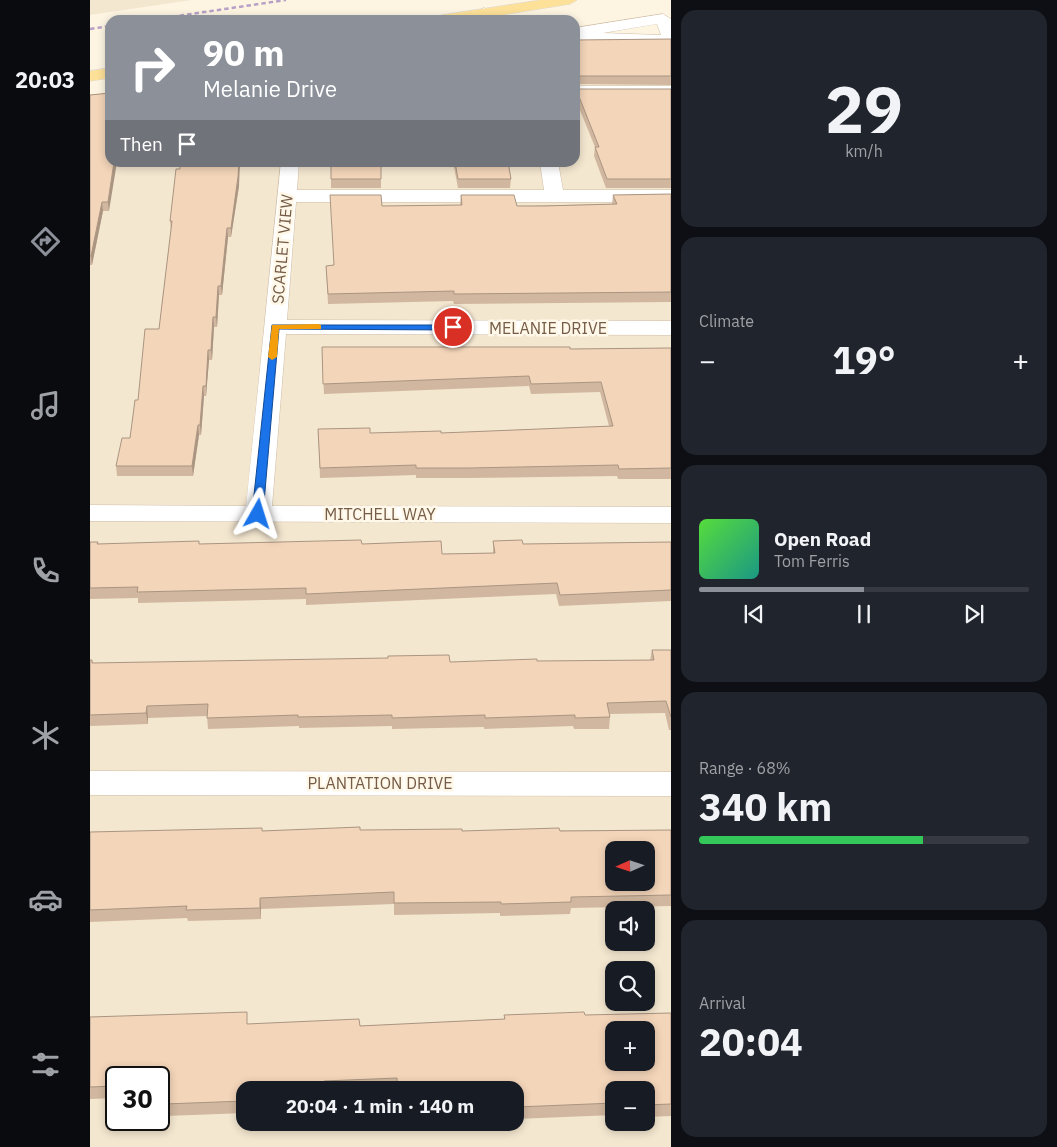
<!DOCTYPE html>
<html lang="en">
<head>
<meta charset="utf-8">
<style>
  :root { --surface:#171b24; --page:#20242c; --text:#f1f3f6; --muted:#9ea1a6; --line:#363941; --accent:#8c9099 }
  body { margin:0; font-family:"IBM Plex Sans",sans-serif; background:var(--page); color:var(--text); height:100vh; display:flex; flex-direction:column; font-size:19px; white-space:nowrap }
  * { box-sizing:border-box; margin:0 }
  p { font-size:16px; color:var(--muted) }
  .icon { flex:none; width:28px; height:28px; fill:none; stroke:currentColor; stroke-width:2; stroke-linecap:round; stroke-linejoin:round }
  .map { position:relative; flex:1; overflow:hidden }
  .panel { display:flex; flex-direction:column; gap:10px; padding:10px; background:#0d0f14; width:386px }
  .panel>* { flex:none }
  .top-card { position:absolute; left:15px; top:15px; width:475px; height:152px; border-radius:15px; box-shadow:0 2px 8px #0003; background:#8c9099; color:#fff; overflow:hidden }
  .needle { width:32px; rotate:267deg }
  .fabs { position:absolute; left:515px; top:841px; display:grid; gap:10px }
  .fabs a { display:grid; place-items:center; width:50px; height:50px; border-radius:10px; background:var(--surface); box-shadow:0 2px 8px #0003; font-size:25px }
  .speed { position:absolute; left:15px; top:1066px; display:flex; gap:10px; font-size:25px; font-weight:700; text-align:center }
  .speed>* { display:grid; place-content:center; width:65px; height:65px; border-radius:50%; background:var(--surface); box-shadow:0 2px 8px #0003; line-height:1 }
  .speed .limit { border:2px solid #111; border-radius:8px; background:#fff; color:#111 }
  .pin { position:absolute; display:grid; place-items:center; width:42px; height:42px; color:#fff; margin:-21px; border:2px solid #fff; border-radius:50%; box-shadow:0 1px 5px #0007 }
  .me { position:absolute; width:55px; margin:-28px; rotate:6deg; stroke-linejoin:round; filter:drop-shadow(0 0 4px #0008) }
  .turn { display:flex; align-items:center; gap:18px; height:105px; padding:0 15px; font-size:22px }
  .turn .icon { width:65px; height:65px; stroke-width:2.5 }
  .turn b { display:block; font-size:35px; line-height:42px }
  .then { display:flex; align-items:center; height:48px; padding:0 15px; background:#0003; gap:10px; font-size:19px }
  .big { font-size:38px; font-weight:700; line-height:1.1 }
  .panel .tile { flex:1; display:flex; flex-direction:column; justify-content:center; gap:8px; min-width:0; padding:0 18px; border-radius:15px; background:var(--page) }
  .panel .dial { align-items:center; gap:0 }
  .dial b { font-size:65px; line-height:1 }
  .song { display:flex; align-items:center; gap:15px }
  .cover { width:60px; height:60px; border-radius:8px; background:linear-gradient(135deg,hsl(110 70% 55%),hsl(170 70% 35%)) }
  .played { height:5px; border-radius:2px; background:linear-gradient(90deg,var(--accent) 50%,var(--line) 50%) }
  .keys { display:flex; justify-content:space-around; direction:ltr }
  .heat { display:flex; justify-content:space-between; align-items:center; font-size:28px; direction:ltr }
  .charge { height:8px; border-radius:4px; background:linear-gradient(90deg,#34c759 68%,var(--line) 0) }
  .trip { position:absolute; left:146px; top:1081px; width:288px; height:50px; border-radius:15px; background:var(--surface); box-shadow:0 2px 8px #0003; font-weight:700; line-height:50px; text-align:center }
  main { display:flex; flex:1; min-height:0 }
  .dock { display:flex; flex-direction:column; width:90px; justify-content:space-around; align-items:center; background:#090b0e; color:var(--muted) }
  .dock .icon { width:35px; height:35px }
  .dock .current { color:var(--accent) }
  .dock b { font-size:22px; color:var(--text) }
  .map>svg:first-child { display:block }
  .residential { fill:#f4e7d0; fill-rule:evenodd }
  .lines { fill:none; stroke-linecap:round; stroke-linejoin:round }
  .minor-casing { stroke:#cebda8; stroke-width:1 }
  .major-casing { stroke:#ded8d3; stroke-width:1 }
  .minor { fill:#fff; fill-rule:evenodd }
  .major { fill:#fde198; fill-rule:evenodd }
  .rail { stroke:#b8a0c6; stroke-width:2.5; stroke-dasharray:4.5 3; stroke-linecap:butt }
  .wall { fill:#d1b79f }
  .shaded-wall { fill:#aa9582 }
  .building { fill:#f3d5b9; stroke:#aa9582; fill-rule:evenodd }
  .route { fill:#1a73e8; stroke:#114b97 }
  .slow { fill:#f59e0b }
  .labels { text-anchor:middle; stroke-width:5; stroke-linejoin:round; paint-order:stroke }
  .street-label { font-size:16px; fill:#755c48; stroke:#fff8e8 }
</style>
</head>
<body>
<main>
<nav class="dock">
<b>20:03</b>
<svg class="icon current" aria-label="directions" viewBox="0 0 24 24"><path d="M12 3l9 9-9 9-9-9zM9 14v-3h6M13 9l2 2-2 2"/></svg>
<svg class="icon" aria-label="music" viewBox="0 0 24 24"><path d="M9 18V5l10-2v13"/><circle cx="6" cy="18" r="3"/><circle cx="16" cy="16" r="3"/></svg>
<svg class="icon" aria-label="phone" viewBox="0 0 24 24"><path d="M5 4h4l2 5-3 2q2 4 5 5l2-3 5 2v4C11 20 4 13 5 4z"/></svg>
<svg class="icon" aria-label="climate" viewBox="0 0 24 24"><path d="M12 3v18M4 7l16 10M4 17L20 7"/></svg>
<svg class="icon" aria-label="car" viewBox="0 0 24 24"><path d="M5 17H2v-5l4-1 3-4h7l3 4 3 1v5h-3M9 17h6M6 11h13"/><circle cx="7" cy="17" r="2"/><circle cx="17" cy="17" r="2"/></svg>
<svg class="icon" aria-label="filters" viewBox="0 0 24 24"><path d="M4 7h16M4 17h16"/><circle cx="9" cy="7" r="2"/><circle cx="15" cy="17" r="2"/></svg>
</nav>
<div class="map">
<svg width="581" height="1147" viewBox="0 0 581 1147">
  <rect width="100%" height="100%" fill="#fdf5e2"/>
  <!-- residential -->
  <path class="residential" d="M0 0H102L0 15Z
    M485 84H581V1147H0V95L20 92V162H485ZM524 850H556V882H524ZM524 910H556V942H524ZM524 970H556V1002H524ZM524 1030H556V1062H524ZM26 1078H69V1120H26ZM155 1090H425V1122H155ZM524 1090H556V1122H524Z"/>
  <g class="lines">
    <defs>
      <path id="minor" d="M394 8 413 20H395L386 13Z
        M573 14 581 19V45L485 42V28ZM567 24 571 35 513 33Z
        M485 86H581V96H485Z
        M191 162H209L207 190H454L450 162H468L473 190H581V202H206L197 320 581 321V335L196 334 182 506 581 507V523L0 521V505L156 506Z
        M0 771 581 772V796L0 795Z"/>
      <path id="major" d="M451 0H487L480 4 381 20H344L352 15Z
        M20 68V78L0 81V71Z"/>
    </defs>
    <!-- minor casing -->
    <use href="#minor" class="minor-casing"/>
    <!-- major casing -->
    <use href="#major" class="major-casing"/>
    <!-- minor -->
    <use href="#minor" class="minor"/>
    <!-- major -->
    <use href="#major" class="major"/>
    <!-- rail -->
    <path class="rail" d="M60 20 196 0
      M0 29 20 26"/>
  </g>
  <!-- wall -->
  <path class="wall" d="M581 39V85L485 84V40Z
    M486 89H581V188H516L504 156 505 147 485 98Z
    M20 93 19 211H13L2 265H0V95Z
    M291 162V188H241V179Z
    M363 162H418L421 179 420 188H368Z
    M90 169 149 186 141 237H138L132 295H129L127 327H124L122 360H119L116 396H114L111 435H109L103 476H27L26 466 40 438 48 400 69 329 81 230 80 221Z
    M581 194V302L364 304 363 301 238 304 236 266 244 265 292 206 370 205 371 195 427 206 522 204 523 195Z
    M232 347 480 349 581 348V479H528L527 476 378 478H326V475L230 478 228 429 280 433H351L519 426 510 392 441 394 439 386 234 394Z
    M403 541 433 544 581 542V601L469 606 466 594 216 605V599L48 603V598L0 599V542H8V544H272L352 554 403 553Z
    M562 650H581V730H579L575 713 519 714 520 717 519 729H484L483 726 394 729V727L302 729V726L209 728V726L118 729 117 716 58 718V724L0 726V660H2L3 663 360 662 560 660Z
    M270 830 372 831 581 830V906L481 908 480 914 410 916V913L304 915V904L171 909V919L98 921 97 918 0 922V832Z
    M581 1013V1116L556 1117V1090H524V1115L426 1119 425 1114V1090H155V1113L76 1116 74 1104 75 1096H69V1078H26V1098L0 1099V1017L158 1024 270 1026 414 1019V1015H495Z"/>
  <!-- shaded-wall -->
  <path class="shaded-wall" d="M24 162H27L19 211 18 202Z
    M149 162H150L149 186 141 237V228Z
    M12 202 13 211 2 265 1 256Z
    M137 228 138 237 132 295 131 286Z
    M128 286 129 295 127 327 126 317Z
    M123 317 124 327 122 360 121 350Z
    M118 350 119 360 116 396V386Z
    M113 386 114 396 111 435 110 425Z
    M108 425 109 435 103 476 102 466Z
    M57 706 58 718V724L56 713Z
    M170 898 171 909V919L170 908Z"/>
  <!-- building -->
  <path class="building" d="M581 39V76H486L485 78V40Z
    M486 89H581V179H517L505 147H509Z
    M20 93V162H24L18 202H12L1 256H0V95Z
    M90 162H149L148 177 141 228H137L131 286H128L126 317H123L121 350H118L116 386H113L110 425H108L102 466H26L32 438H40L45 400H48L55 329H69L82 221H80L86 169H90Z
    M241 162H291V179H241Z
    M365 162H418L421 179H368Z
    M581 194V292L364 294V291L238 294 236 266 244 265 240 195H291L292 206 372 205 371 195H424L427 206H453L527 204 523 195Z
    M232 347H480V349L581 348V468L529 469 528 465 379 468H326V465L230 468 228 429 280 428V433L351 431V433L523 426 511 382 441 384 439 376 233 384Z
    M271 540 272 544 351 541 352 554 405 553 403 541 432 540 433 544 581 542V590L470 595 467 583 216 594V588L47 592 48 587 0 588V542H8L7 544 109 541V544Z
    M562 650H581V717L576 701 517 703 520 717 485 718V715L395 718V715L302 718V715L208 717V715L117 718 118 704 57 706 56 713 0 715V660H2V663L298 658V656L359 655 360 662 447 659V661L564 660Z
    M270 827V830L372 829V831L469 828 470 831 581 830V895L481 897V902L411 904V902L304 903V892L170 898V908L96 910 97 906 0 910V832L172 828V831ZM524 850H556V882H524Z
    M157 1012V1024L269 1019 270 1026 415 1019 414 1015 494 1012 495 1015 581 1013V1104L556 1105V1090H524V1103L427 1107 426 1102H425V1090H308L307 1078 234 1081 235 1090H155V1101L74 1104 75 1084H69V1078H26V1086L0 1087V1017ZM524 1030H556V1062H524Z"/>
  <!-- route -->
  <path class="route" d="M182 325H363L368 327 363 330 189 329 173 514 168 517 162 514Z"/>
  <!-- slow -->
  <path class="slow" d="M228 324 231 325V329H189L187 357 182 360 178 357 182 325Z"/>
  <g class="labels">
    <!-- street labels -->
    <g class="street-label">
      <text transform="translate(192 249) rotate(-85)" y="6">SCARLET VIEW</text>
      <text x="458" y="334">MELANIE DRIVE</text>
      <text x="290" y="520">MITCHELL WAY</text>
      <text x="290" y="789">PLANTATION DRIVE</text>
    </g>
  </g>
</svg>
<div class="fabs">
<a><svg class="needle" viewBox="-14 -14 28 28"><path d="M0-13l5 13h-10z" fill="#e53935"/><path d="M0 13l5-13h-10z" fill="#9ea1a6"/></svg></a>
<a><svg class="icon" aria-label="sound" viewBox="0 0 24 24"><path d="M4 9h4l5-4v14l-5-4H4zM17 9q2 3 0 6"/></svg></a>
<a><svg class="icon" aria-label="search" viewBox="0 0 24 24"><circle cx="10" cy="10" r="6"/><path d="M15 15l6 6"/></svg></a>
<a>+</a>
<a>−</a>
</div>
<div class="speed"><div class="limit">30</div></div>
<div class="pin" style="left:363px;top:327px;background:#d93025"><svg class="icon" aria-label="arrive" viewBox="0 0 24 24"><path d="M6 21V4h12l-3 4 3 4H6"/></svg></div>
<svg class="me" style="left:168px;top:514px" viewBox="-20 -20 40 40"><path d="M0-17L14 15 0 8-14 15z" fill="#1a73e8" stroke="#fff" stroke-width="4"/></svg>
<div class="trip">20:04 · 1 min · 140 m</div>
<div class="top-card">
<div class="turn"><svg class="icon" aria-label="right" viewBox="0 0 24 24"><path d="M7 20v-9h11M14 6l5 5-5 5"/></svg><div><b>90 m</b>Melanie Drive</div></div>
<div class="then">Then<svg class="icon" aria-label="arrive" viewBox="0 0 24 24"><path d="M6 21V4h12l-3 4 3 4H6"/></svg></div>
</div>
</div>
<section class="panel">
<div class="tile dial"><b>29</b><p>km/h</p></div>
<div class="tile"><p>Climate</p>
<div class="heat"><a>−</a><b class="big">19°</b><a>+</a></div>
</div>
<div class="tile">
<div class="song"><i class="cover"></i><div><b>Open Road</b><p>Tom Ferris</p></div></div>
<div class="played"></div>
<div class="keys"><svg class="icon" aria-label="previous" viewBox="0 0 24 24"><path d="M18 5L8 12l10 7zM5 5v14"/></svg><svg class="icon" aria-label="pause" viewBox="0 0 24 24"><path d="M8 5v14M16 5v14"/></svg><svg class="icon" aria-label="next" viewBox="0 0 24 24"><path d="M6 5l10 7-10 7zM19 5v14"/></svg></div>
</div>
<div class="tile"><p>Range · 68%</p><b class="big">340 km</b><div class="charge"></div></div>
<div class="tile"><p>Arrival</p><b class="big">20:04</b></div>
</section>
</main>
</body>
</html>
